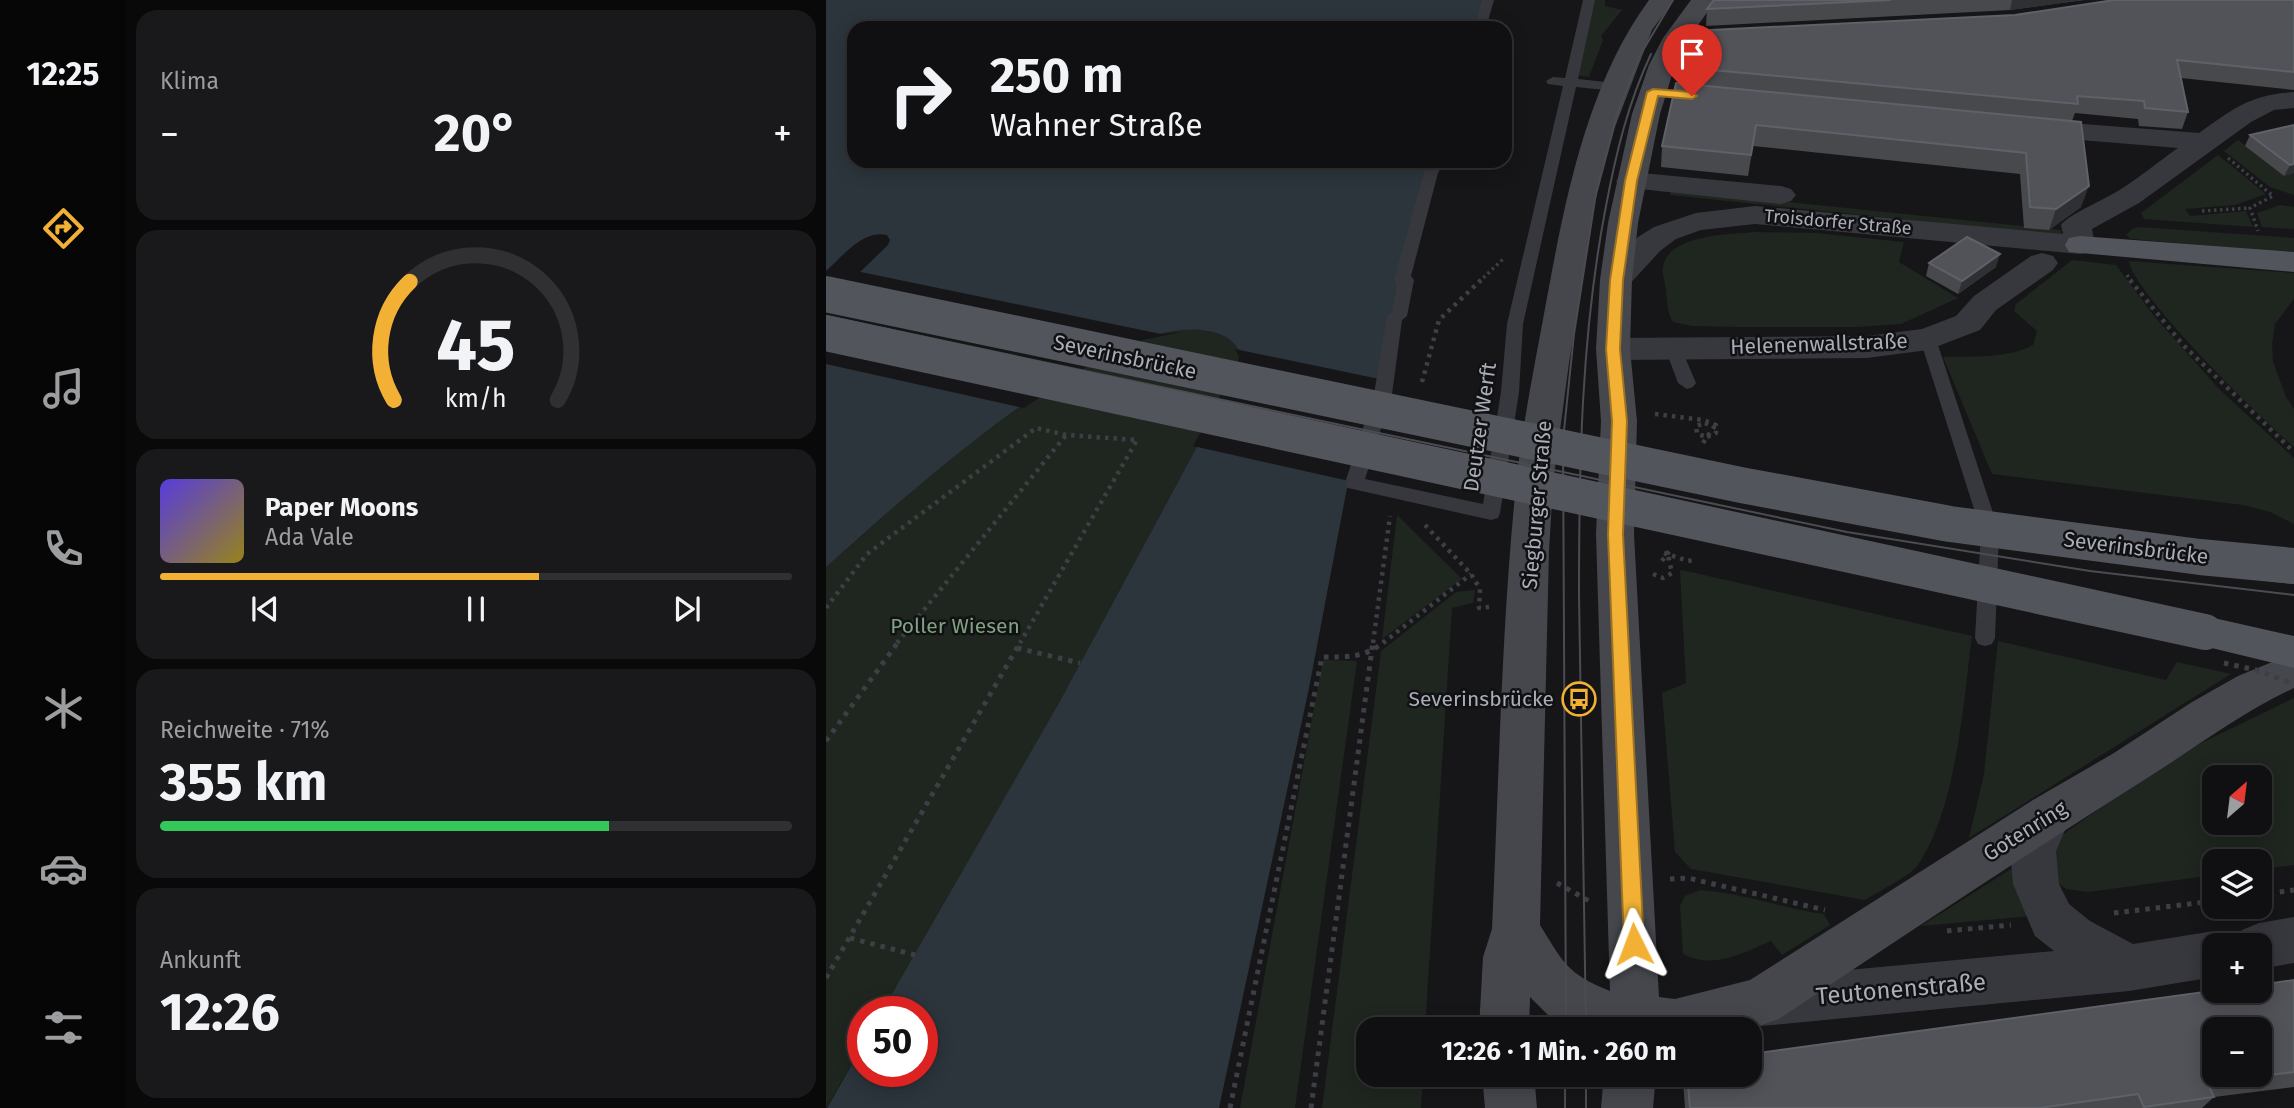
<!DOCTYPE html>
<html lang="de">
<head>
<meta charset="utf-8">
<style>
  :root { --surface:#101012; --page:#19191b; --text:#f1f3f6; --muted:#9c9d9f; --line:#303032; --accent:#f2b134 }
  body { margin:0; font-family:"Fira Sans",sans-serif; background:var(--page); color:var(--text); height:100vh; display:flex; flex-direction:column; font-size:26px; white-space:nowrap }
  * { box-sizing:border-box; margin:0 }
  p { font-size:23px; color:var(--muted) }
  .icon { flex:none; width:38px; height:38px; fill:none; stroke:currentColor; stroke-width:2; stroke-linecap:round; stroke-linejoin:round }
  .map { position:relative; flex:1; overflow:hidden }
  .sheet { display:flex; flex-direction:column; gap:10px; padding:10px; background:#09090a; width:700px }
  .sheet>* { flex:none }
  .guide { position:absolute; left:21px; top:21px; width:665px; height:147px; border-radius:21px; box-shadow:0 4px 18px #0003,0 0 0 2px var(--line); background:#101012; color:var(--text); overflow:hidden }
  .needle { width:46px; rotate:28deg }
  .fabs { position:absolute; left:1376px; top:765px; display:grid; gap:14px }
  .fabs a { display:grid; place-items:center; width:70px; height:70px; border-radius:14px; background:var(--surface); box-shadow:0 4px 18px #0003,0 0 0 2px var(--line); font-size:35px }
  .speed { position:absolute; left:21px; top:996px; display:flex; gap:14px; font-size:35px; font-weight:700; text-align:center }
  .speed>* { display:grid; place-content:center; width:91px; height:91px; border-radius:50%; background:var(--surface); box-shadow:0 4px 18px #0003,0 0 0 2px var(--line); line-height:1 }
  .speed .limit { border:10px solid #d22; background:#fff; color:#111 }
  .pin { position:absolute; display:grid; place-items:center; width:60px; height:60px; color:#fff; margin:-72px -30px; border-radius:50% 50% 50% 0; rotate:-45deg; box-shadow:0 0 7px #0007 }
  .pin .icon { rotate:45deg }
  .me { position:absolute; width:77px; margin:-38px; rotate:357deg; stroke-linejoin:round; filter:drop-shadow(0 0 5px #0008) }
  .turn { display:flex; align-items:center; gap:24px; height:147px; padding:0 28px; font-size:32px }
  .turn .icon { width:91px; height:91px; stroke-width:2.5 }
  .turn b { display:block; font-size:49px; line-height:60px }
  .big { font-size:52px; font-weight:700; line-height:1.1 }
  .sheet .tile { flex:1; display:flex; flex-direction:column; justify-content:center; gap:10px; min-width:0; padding:0 24px; border-radius:21px; background:var(--page) }
  .sheet .dial { align-items:center; gap:0 }
  .dial svg { height:182px; overflow:visible; fill:none; stroke:var(--line); stroke-width:7; stroke-linecap:round; text-anchor:middle }
  .dial text { fill:var(--text); stroke:none }
  .song { display:flex; align-items:center; gap:21px }
  .cover { width:84px; height:84px; border-radius:10px; background:linear-gradient(135deg,hsl(250 70% 55%),hsl(50 70% 35%)) }
  .played { height:7px; border-radius:4px; background:linear-gradient(90deg,var(--accent) 60%,var(--line) 60%) }
  .keys { display:flex; justify-content:space-around; direction:ltr }
  .heat { display:flex; justify-content:space-between; align-items:center; font-size:38px; direction:ltr }
  .charge { height:10px; border-radius:5px; background:linear-gradient(90deg,#34c759 71%,var(--line) 0) }
  .trip { position:absolute; left:530px; top:1017px; width:406px; height:70px; border-radius:21px; background:var(--surface); box-shadow:0 4px 18px #0003,0 0 0 2px var(--line); font-weight:700; line-height:70px; text-align:center }
  main { display:flex; flex:1; min-height:0 }
  .menu { display:flex; flex-direction:column; width:126px; justify-content:space-around; align-items:center; background:#060607; color:var(--muted) }
  .menu .icon { width:49px; height:49px }
  .menu .active { color:var(--accent) }
  .menu b { font-size:32px; color:var(--text) }
  .map>svg:first-child { display:block }
  .green { fill:#1e261f; fill-rule:evenodd }
  .water { fill:#2c353c }
  .pier { fill:#161618 }
  .lines { fill:none; stroke-linecap:round; stroke-linejoin:round }
  .path-far2 { stroke:#3d3f44; stroke-width:3.5; stroke-dasharray:2.5 3.5; stroke-linecap:butt }
  .path-far1 { stroke:#3d3f44; stroke-width:4.5; stroke-dasharray:3.5 5; stroke-linecap:butt }
  .path { stroke:#3d3f44; stroke-width:5; stroke-dasharray:4.5 6; stroke-linecap:butt }
  .lane { fill:#37383d; fill-rule:evenodd }
  .street { fill:#37383d; fill-rule:evenodd }
  .secondary { fill:#45474d; fill-rule:evenodd }
  .primary { fill:#53555c; fill-rule:evenodd }
  .tram { stroke:#4a4c52; stroke-width:2 }
  .path-bridge-far1 { stroke:#3d3f44; stroke-width:4.5; stroke-dasharray:3.5 5; stroke-linecap:butt }
  .path-bridge { stroke:#3d3f44; stroke-width:5; stroke-dasharray:4.5 6; stroke-linecap:butt }
  .primary-bridge { stroke:#53555c; stroke-width:36 }
  .wall { fill:#47494d }
  .shaded-wall { fill:#2f3033 }
  .building { fill:#525359; stroke:#5f6168; stroke-width:2; fill-rule:evenodd }
  .route { fill:#f2b134; stroke:#9d7322; stroke-width:2 }
  .labels { text-anchor:middle; stroke-width:5; stroke-linejoin:round; paint-order:stroke }
  .far-street-label { font-size:18px; fill:#a8adb8; stroke:#111113 }
  .street-label { font-size:21px; fill:#a8adb8; stroke:#111113 }
  .park-label { font-size:21px; fill:#7fa381; stroke:#111113 }
  .poi-label { font-size:21px; fill:#a8adb8; stroke:#111113; text-anchor:end }
  .near-street-label { font-size:24px; fill:#a8adb8; stroke:#111113 }
</style>
</head>
<body>
<main>
<nav class="menu">
<b>12:25</b>
<svg class="icon active" aria-label="directions" viewBox="0 0 24 24"><path d="M12 3l9 9-9 9-9-9zM9 14v-3h6M13 9l2 2-2 2"/></svg>
<svg class="icon" aria-label="music" viewBox="0 0 24 24"><path d="M9 18V5l10-2v13"/><circle cx="6" cy="18" r="3"/><circle cx="16" cy="16" r="3"/></svg>
<svg class="icon" aria-label="phone" viewBox="0 0 24 24"><path d="M5 4h4l2 5-3 2q2 4 5 5l2-3 5 2v4C11 20 4 13 5 4z"/></svg>
<svg class="icon" aria-label="climate" viewBox="0 0 24 24"><path d="M12 3v18M4 7l16 10M4 17L20 7"/></svg>
<svg class="icon" aria-label="car" viewBox="0 0 24 24"><path d="M5 17H2v-5l4-1 3-4h7l3 4 3 1v5h-3M9 17h6M6 11h13"/><circle cx="7" cy="17" r="2"/><circle cx="17" cy="17" r="2"/></svg>
<svg class="icon" aria-label="filters" viewBox="0 0 24 24"><path d="M4 7h16M4 17h16"/><circle cx="9" cy="7" r="2"/><circle cx="15" cy="17" r="2"/></svg>
</nav>
<section class="sheet">
<div class="tile"><p>Klima</p>
<div class="heat"><a>−</a><b class="big">20°</b><a>+</a></div>
</div>
<div class="tile dial"><svg viewBox="0 0 100 80">
<path d="M14 69A42 42 0 1 1 86 69"/>
<path d="M14 69A42 42 0 0 1 21 17" stroke="#f2b134"/>
<text x="50" y="56" font-size="32" font-weight="700">45</text>
<text x="50" y="72" font-size="11">km/h</text>
</svg></div>
<div class="tile">
<div class="song"><i class="cover"></i><div><b>Paper Moons</b><p>Ada Vale</p></div></div>
<div class="played"></div>
<div class="keys"><svg class="icon" aria-label="previous" viewBox="0 0 24 24"><path d="M18 5L8 12l10 7zM5 5v14"/></svg><svg class="icon" aria-label="pause" viewBox="0 0 24 24"><path d="M8 5v14M16 5v14"/></svg><svg class="icon" aria-label="next" viewBox="0 0 24 24"><path d="M6 5l10 7-10 7zM19 5v14"/></svg></div>
</div>
<div class="tile"><p>Reichweite · 71%</p><b class="big">355 km</b><div class="charge"></div></div>
<div class="tile"><p>Ankunft</p><b class="big">12:26</b></div>
</section>
<div class="map">
<svg width="1468" height="1108" viewBox="0 0 1468 1108">
  <rect width="100%" height="100%" fill="#161618"/>
  <!-- green -->
  <path class="green" d="M763 0H779V6L796 10 775 36 777 40 763 77 747 75Z
    M1412 140 1458 176 1468 174V195L1444 187 1398 151Z
    M1392 155 1440 194 1409 205 1359 209 1364 216 1420 211 1427 227 1318 219 1315 213Z
    M845 190 1235 230 1236 236 844 195Z
    M1454 205 1468 207V229L1436 227 1431 213Z
    M1313 227 1468 238V253L1305 239 1300 235 1306 229Z
    M930 232 990 233 1078 242 1073 262 1132 298 1075 324 1032 327H914L866 326 847 322C841 312 841 301 840 290 839 283 836 274 837 267 842 234 906 234 930 232Z
    M1246 260 1290 265 1328 316 1393 389 1468 458V524L1444 512 1417 505 1166 474 1117 357C1146 356 1181 359 1207 345L1211 331 1188 311 1190 304Z
    M1303 261 1468 273V299L1449 324 1446 344 1447 362 1460 397 1468 409V447C1437 420 1308 295 1303 261Z
    M361 328C383 330 420 336 415 365L234 701 56 1011 37 1012V1045L0 1108V567C82 495 162 420 258 368 297 347 316 334 361 328Z
    M571 515 636 579 556 639Z
    M856 570 1146 636C1137 704 1131 807 1092 865 1084 876 1052 892 1039 900L865 869 849 852 836 693 860 683 854 571Z
    M649 590 647 603 626 608 599 1029H542V1074L597 1075 595 1108H496L555 651 630 592Z
    M1172 641 1340 680 1351 662 1405 674 1143 838 1158 774Z
    M497 660 531 661 469 1108H414Z
    M1468 698V865L1433 869V861H1388V875L1262 892 1240 889 1224 876 1232 838 1318 777 1369 746ZM1388 777H1433V822H1388Z
    M1185 869 1205 916 1095 926Z
    M874 890C916 893 956 908 998 914L1004 925 956 955 945 941C916 953 888 970 857 954L854 906 859 896Z"/>
  <!-- water -->
  <path class="water" d="M0 0H662L654 28H28V161H612L527 488H521L483 688 393 1108H1L37 1045V1071H96V1012L56 1011 234 701 415 365C417 350 407 339 393 334 293 296 73 503 0 567V305L62 245 64 240 61 235C37 229 16 257 0 271Z"/>
  <!-- pier -->
  <path class="pier" d="M30 271 335 334 356 332 317 340 292 351 257 369 198 408 0 364V300Z
    M409 349 563 381 532 483 367 446 411 364 413 357Z"/>
  <g class="lines">
    <!-- path-far2 -->
    <path class="path-far2" d="M1402 158 1447 196 1424 208 1432 231
      M1376 211 1424 208
      M1301 275 1306 282
      M653 282 677 259"/>
    <!-- path-far1 -->
    <path class="path-far1" d="M1304 280 1357 345 1468 452
      M596 382 613 320 655 280
      M829 414 877 420 890 425V433L881 437
      M879 423 888 427 881 437 871 434 870 426Z
      M877 443 881 437
      M599 525 645 574 654 589 653 608 663 607
      M838 553 862 561 869 560
      M827 574 837 578 846 573 842 555
      M0 608 41 554 210 428 240 435 311 440 194 643
      M71 643 240 435
      M547 643 564 516
      M557 643 645 574"/>
    <!-- path -->
    <path class="path" d="M191 648 254 663
      M0 741 73 641
      M844 879 862 878 999 910
      M731 883 763 901
      M1433 895 1468 890
      M1288 913 1388 901
      M1121 931 1185 925
      M24 938 89 955
      M0 978 195 641
      M404 1108 496 657C522 657 539 658 559 641
      M485 1108 547 641"/>
    <!-- lane -->
    <path class="lane" d="M656 0H668L660 28H648Z
      M757 0H769L752 79 789 83 796 87 789 91 750 87 697 324 693 392 674 513 672 518 665 520 522 488 519 483 548 394 561 316 566 312 571 284 568 280 599 169 605 161H619L612 173 585 276 588 280 581 316 576 320 566 394 539 479 657 504 675 392 681 324 737 86 722 84 720 81 727 77 739 78Z
      M1102 334 1110 339 1173 531 1169 638 1166 644 1159 646 1152 644 1149 638 1155 531 1094 339Z
      M847 343 855 348 870 383 867 387 861 389 852 383 839 348Z"/>
    <!-- street -->
    <path class="street" d="M1468 92V108L1448 110 1425 122 1313 203 1266 229 1269 245 1265 252 1254 254 929 224 875 230 850 239 834 251 801 287 790 290 779 287 774 280 812 237 828 227 870 213 929 206 1237 234 1235 225C1242 215 1279 199 1292 191 1313 178 1332 162 1352 148L1205 136 1195 134 1191 128 1195 122 1205 120 1373 133C1408 108 1424 95 1468 92Z
      M805 172 955 186 965 189 970 195 965 201 955 204 795 187 790 181 795 175Z
      M1216 253 1227 256 1232 263 1227 270 1170 310 1154 330 1102 350 1041 358 787 360 775 357 770 349 775 341 787 338 1041 336 1096 329 1130 316 1148 296 1205 256Z
      M1223 794 1239 800 1246 814 1230 851 1233 884 1243 904 1264 921 1307 944 1388 931 1405 938 1408 945H1388V977L1303 991 935 1026 917 1019 910 1002 917 985 935 978 1228 951 1209 936 1187 884 1184 851 1207 800Z
      M1468 917V963L1433 969V945H1409L1416 930 1433 923Z"/>
    <!-- secondary -->
    <path class="secondary" d="M823 0H848L826 30 789 127 769 202 743 363 727 483 723 551 714 925C737 962 741 974 784 991L770 534 775 421 770 349 774 280 782 223 806 114 823 65 837 38 865 0H890L862 39 849 65 834 114 812 223 806 280 804 349 811 421 808 534 833 997 849 999 924 980 1207 800 1288 753 1366 702 1412 676 1468 653V688C1414 713 1368 749 1318 780 1195 858 1074 938 953 1019L924 1029H757L722 1015 704 997 703 1029H653L657 957 666 929C673 781 675 632 690 485 697 419 711 353 723 287 741 190 764 80 823 0Z
      M656 1074H708L711 1108H659Z
      M778 1074H830L827 1108H775Z"/>
    <!-- primary -->
    <path class="primary" d="M1254 236 1468 252V272L1243 252 1239 245 1243 238Z
      M1379 616 1468 636V668L1365 643 1359 632 1365 621Z"/>
    <!-- tram -->
    <path class="tram" d="M0 316 1021 532 1264 571 1468 595
      M774 470C1004 518 1234 559 1468 583
      M740 1029 737 440 748 334 770 193 791 114 813 57 847 0
      M760 1029C759 884 754 740 753 595 753 465 755 334 780 206 790 153 802 103 825 54
      M739 1074V1108
      M760 1074V1108"/>
    <!-- path-bridge-far1 -->
    <path class="path-bridge-far1" d="M836 561 844 550"/>
    <!-- path-bridge -->
    <path class="path-bridge" d="M1398 663 1430 670 1468 684"/>
    <!-- primary-bridge -->
    <path class="primary-bridge" d="M0 294 915 485 1124 524 1374 557 1468 566
      M0 333 1379 632"/>
  </g>
  <!-- wall -->
  <path class="wall" d="M888 0H1258L1184 10 880 26 881 9Z
    M1468 0V90L1355 78 1362 112 1356 129 1313 126 1312 119 1249 113 1246 121 1255 207 1223 230 1198 228 1194 174 927 146 922 176 835 167 836 146 853 83 854 67 1189 15Z
    M1468 125V173L1458 176 1419 146 1424 135Z
    M1103 263 1170 267 1132 294 1100 276Z
    M1468 980V1087L1388 1097 1376 1108H859L857 1081 858 1074H924Z"/>
  <!-- shaded-wall -->
  <path class="shaded-wall" d="M1186 0H1258L1184 10Z
    M1468 164V173L1458 176 1464 165Z
    M1263 186 1255 207 1223 230 1230 209Z
    M1174 254 1170 267 1132 294 1136 281Z
    M1394 1081 1375 1098 1382 1084Z"/>
  <!-- building -->
  <path class="building" d="M888 0H1065L881 9Z
    M1288 0H1468V72L1351 60 1362 112 1319 108 1318 101 1251 96 1252 104 854 67 865 31 1189 15Z
    M850 83 1255 122 1263 186 1230 209 1204 207 1200 153 930 125 925 155 836 146Z
    M1468 125V164L1464 165 1424 135Z
    M1141 237 1174 254 1136 281 1103 263Z
    M1468 980V1072L1394 1081 1382 1084 1388 1097 1318 1107 1312 1094 1213 1108H864L861 1074H924V1054L1393 990H1433V985ZM1388 1029H1433V1074H1388Z"/>
  <!-- route -->
  <path class="route" d="M827 89 866 92 871 96 866 99 832 96 811 181 797 280 794 349 801 421 797 534 818 944 815 950 808 953 801 950 798 944 782 534 786 421 780 349 784 280 799 181 821 92Z"/>
  <!-- icons -->
  <defs>
    <symbol id="bus-ring" viewBox="-11 -11 22 22"><circle r="9.5" fill="#111113" stroke="#f2b134" stroke-width="1.5"/><path d="M-5-6H5V4H4V6H2V4H-2V6H-4V4H-5ZM-3.5-4V0h7V-4ZM-3.5 1.2v1.5H-2V1.2ZM2 1.2v1.5H3.5V1.2Z" fill="#f2b134"/></symbol>
  </defs>
  <g fill-rule="evenodd">
    <use href="#bus-ring" x="734" y="680" width="38" height="38"/>
  </g>
  <g class="labels">
    <!-- far-street labels -->
    <g class="far-street-label">
      <text transform="translate(1012 222) rotate(5)" y="6">Troisdorfer Straße</text>
    </g>
    <!-- street labels -->
    <g class="street-label">
      <text transform="translate(993 344) rotate(-2)" y="7">Helenenwallstraße</text>
      <text transform="translate(299 357) rotate(12)" y="7">Severinsbrücke</text>
      <text transform="translate(654 427) rotate(-82)" y="7">Deutzer Werft</text>
      <text transform="translate(711 505) rotate(-85)" y="7">Siegburger Straße</text>
      <text transform="translate(1310 548) rotate(7)" y="7">Severinsbrücke</text>
      <text transform="translate(1199 831) rotate(-32)" y="7">Gotenring</text>
    </g>
    <!-- park labels -->
    <g class="park-label">
      <text x="129" y="633">Poller Wiesen</text>
    </g>
    <!-- poi labels -->
    <g class="poi-label">
      <text x="728" y="706">Severinsbrücke</text>
    </g>
    <!-- near-street labels -->
    <g class="near-street-label">
      <text transform="translate(1075 989) rotate(-5)" y="8">Teutonenstraße</text>
    </g>
  </g>
</svg>
<div class="fabs">
<a><svg class="needle" viewBox="-14 -14 28 28"><path d="M0-13l5 13h-10z" fill="#e53935"/><path d="M0 13l5-13h-10z" fill="#9c9d9f"/></svg></a>
<a><svg class="icon" aria-label="layers" viewBox="0 0 24 24"><path d="M12 4l9 5-9 5-9-5zM3 14l9 5 9-5"/></svg></a>
<a>+</a>
<a>−</a>
</div>
<div class="speed"><div class="limit">50</div></div>
<div class="pin" style="left:866px;top:96px;background:#d93025"><svg class="icon" aria-label="arrive" viewBox="0 0 24 24"><path d="M6 21V4h12l-3 4 3 4H6"/></svg></div>
<svg class="me" style="left:808px;top:944px" viewBox="-20 -20 40 40"><path d="M0-17L14 15 0 8-14 15z" fill="#f2b134" stroke="#fff" stroke-width="4"/></svg>
<div class="trip">12:26 · 1 Min. · 260 m</div>
<div class="guide">
<div class="turn"><svg class="icon" aria-label="right" viewBox="0 0 24 24"><path d="M7 20v-9h11M14 6l5 5-5 5"/></svg><div><b>250 m</b>Wahner Straße</div></div>
</div>
</div>
</main>
</body>
</html>
